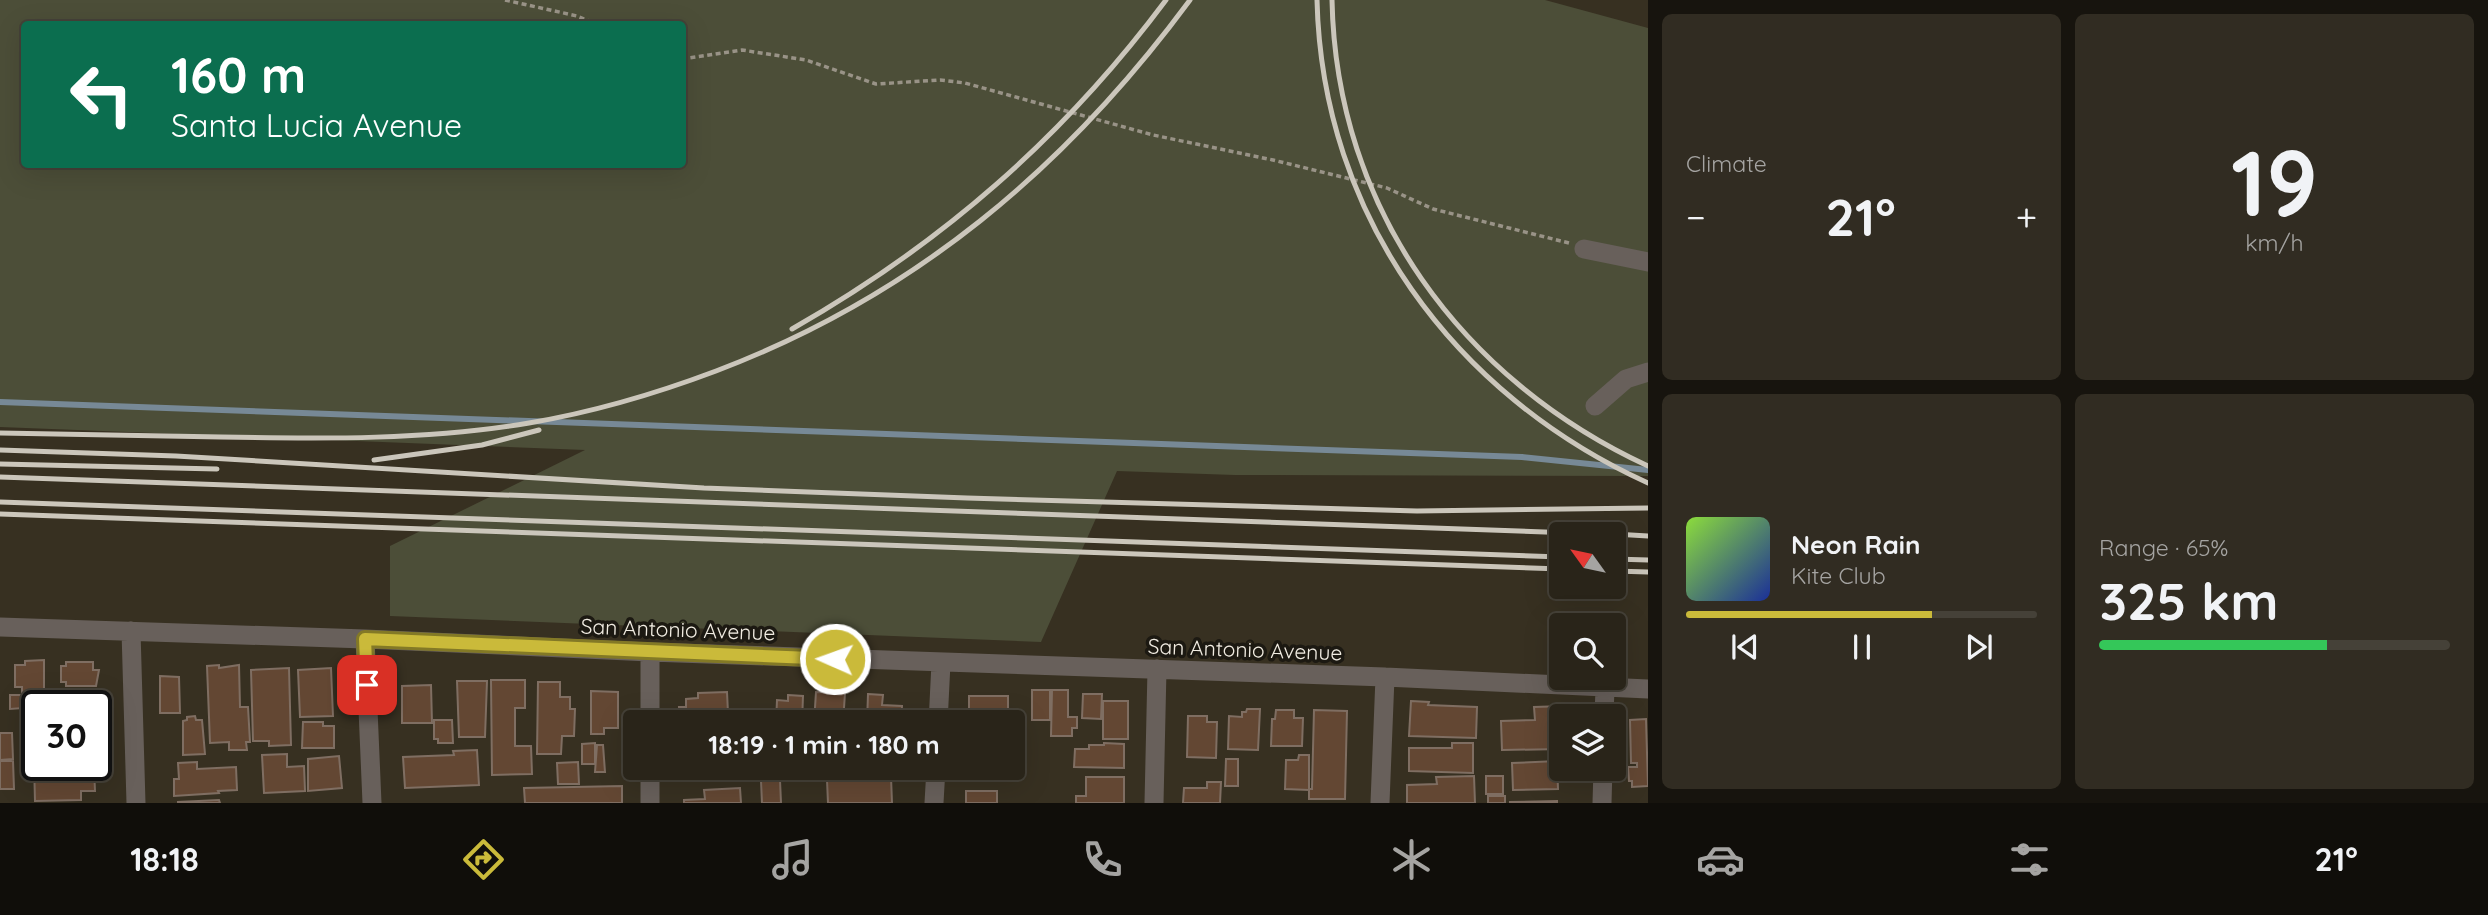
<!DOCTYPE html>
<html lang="en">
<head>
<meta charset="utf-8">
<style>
  :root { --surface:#292419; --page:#312c22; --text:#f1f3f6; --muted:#a5a4a2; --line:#454138; --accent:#caba3a }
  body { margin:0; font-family:Quicksand,sans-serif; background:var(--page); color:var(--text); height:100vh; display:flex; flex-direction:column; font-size:26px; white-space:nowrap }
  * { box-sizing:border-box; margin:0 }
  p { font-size:23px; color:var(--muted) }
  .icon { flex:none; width:38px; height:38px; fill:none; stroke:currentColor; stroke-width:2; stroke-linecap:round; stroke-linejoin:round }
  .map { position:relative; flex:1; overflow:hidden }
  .drawer { display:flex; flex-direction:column; gap:14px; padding:14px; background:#17140e; width:840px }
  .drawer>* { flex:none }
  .hud { position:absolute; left:21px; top:21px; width:665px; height:147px; border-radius:7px; box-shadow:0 7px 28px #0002,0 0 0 2px var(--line); background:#0b6e4f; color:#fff; overflow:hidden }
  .needle { width:46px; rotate:303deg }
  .fabs { position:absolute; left:1549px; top:522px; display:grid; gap:14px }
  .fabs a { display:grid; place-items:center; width:77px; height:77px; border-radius:7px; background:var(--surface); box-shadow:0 7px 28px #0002,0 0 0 2px var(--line); font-size:35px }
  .speed { position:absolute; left:21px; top:690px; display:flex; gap:14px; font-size:35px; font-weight:700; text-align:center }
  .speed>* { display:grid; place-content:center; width:91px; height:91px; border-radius:50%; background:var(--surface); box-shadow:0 7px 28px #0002,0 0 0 2px var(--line); line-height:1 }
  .speed .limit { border:4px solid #111; border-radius:10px; background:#fff; color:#111 }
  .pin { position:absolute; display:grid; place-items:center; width:60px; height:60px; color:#fff; margin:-30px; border-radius:14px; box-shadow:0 4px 10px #0006 }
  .me { position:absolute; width:77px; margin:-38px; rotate:272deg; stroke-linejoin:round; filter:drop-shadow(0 0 5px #0008) }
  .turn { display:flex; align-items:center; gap:24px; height:147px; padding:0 35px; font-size:32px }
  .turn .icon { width:91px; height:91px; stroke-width:2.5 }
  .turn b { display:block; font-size:49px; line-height:60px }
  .big { font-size:52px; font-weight:800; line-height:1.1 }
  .drawer .widget { flex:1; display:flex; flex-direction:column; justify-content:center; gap:10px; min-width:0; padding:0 24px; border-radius:10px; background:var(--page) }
  .drawer .dial { align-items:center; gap:0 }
  .dial b { font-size:91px; line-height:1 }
  .song { display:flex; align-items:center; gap:21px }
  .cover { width:84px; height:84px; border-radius:10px; background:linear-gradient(135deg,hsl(90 70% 55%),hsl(230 70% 35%)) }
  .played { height:7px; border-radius:4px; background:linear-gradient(90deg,var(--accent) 70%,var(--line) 70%) }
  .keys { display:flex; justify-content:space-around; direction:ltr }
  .heat { display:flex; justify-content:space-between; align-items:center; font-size:38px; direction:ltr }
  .charge { height:10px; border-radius:5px; background:linear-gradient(90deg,#34c759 65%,var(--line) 0) }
  .drawer .tiles { flex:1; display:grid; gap:14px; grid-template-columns:repeat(2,1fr) }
  .trip { position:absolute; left:623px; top:710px; width:402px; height:70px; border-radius:7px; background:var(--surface); box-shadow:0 7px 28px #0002,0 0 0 2px var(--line); font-weight:800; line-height:70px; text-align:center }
  .menu { display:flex; height:112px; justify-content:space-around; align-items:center; background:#100e0a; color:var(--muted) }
  .menu .icon { width:49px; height:49px }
  .menu .active { color:var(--accent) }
  .menu b { font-size:32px; color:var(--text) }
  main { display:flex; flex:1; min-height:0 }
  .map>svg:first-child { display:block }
  .green { fill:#4c4e38; fill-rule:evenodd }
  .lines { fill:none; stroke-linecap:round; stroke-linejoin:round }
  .stream { stroke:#778996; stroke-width:6 }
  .building { fill:#634733; stroke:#7f6e62; stroke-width:2 }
  .path { stroke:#999387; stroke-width:3.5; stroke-dasharray:5 3.5; stroke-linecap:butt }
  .minor { stroke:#68605b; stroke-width:19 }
  .rail { stroke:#cbc6bb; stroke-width:5 }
  .route-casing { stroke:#837926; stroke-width:18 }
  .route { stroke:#caba3a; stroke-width:12 }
  .labels { text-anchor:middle; stroke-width:7; stroke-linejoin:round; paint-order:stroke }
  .street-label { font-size:21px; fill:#f1ece2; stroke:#1c1912 }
</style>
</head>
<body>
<main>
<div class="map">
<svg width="1648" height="803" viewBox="0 0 1648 803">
  <rect width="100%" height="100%" fill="#373021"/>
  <!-- green -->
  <path class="green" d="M0 0H1545L1648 28V476L1235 475 1117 471 1041 642 390 616V546L585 450 0 427ZM24 24H682V164H24Z"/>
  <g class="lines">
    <!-- stream -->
    <path class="stream" d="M0 402 1522 457 1648 470"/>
  </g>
  <!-- building -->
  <path class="building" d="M44 660V693H47V705H37V718H23V708L10 709V695H22V687H15V665H25V661Z
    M66 662H93V670H99L96 686H66V682H61V666H66Z
    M219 665V668L239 665 240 707H248L250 742H246L247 750H229V742L210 743 207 666Z
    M289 668 291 745 269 746V741H253L251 670Z
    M331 668 333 716 300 717 298 670Z
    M160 676 179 677 180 713H160Z
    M491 680H525V708H515V746H531L532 774 492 775Z
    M457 681H487L485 737H459Z
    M538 682H560V697H570V709H575L574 736H562L561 754H537Z
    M431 685 432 723H402V686Z
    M71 690H88V701H71Z
    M1032 690H1050V720H1032Z
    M1052 690H1068V717H1077V728H1072V736H1051Z
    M591 691 618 692V728H604V734H591Z
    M727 692 728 713 724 714V723H680L679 707H686V699L698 698V693Z
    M816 692 845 693 843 723H814Z
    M868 694 883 695 882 705 902 706 901 723H867Z
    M1083 694H1102L1101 719 1082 718Z
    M788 695 803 696 802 723H776L777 700 788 701Z
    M969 696H1008V718H969Z
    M1103 701H1128V739H1103Z
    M1411 701 1429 702 1428 705 1477 707 1476 738 1409 736Z
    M1565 706 1566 716H1561V749L1502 750 1501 721 1535 720 1534 707Z
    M1247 709H1260L1258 750 1228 749 1229 716 1242 717V712H1246Z
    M1276 710H1294V718H1303L1302 746H1271L1272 719H1275Z
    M1314 710 1347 711 1345 799H1309V789H1312Z
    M740 711 768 713 767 723H739Z
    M195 716 196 720H202L205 754 183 755V721L187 720V717Z
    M1188 716H1207V722H1217L1216 758 1187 757Z
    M1646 719 1648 786 1632 787V781H1629L1628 767H1637V763H1631L1630 720Z
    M434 720H452L453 743H438V739H434Z
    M303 722H323V726H334V748H302Z
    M0 733H12L13 759 0 760Z
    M37 741V751L23 752V742Z
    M595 743V764H582V744Z
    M1104 743 1124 744V768L1074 767 1075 749H1089V745H1104Z
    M1452 743H1473V773L1409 771V748H1452Z
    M597 745H603L605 772H595Z
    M477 750 479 785 405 788 403 757 454 755 453 751Z
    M37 751V758L24 759 23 752Z
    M287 754V767L304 766 305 791 264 793 262 755Z
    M1299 755H1309V790L1285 789 1286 760H1298Z
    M339 756 342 788 308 791V759Z
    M1226 759H1238V786H1225Z
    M0 761H13L14 789H0Z
    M1557 761 1558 789 1513 790 1512 763Z
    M34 762H37V765H80V768L94 767 95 791H81V800L35 801Z
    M197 762V769L236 767 237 790 218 791 219 793 174 796V779H179L178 763Z
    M578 762 579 784H558L557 763Z
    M737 768H764V778L736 776Z
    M798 768H812L813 775 798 776Z
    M967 768H997V781H966Z
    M1474 776 1475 803H1407V785L1437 784 1436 777Z
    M1486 776H1503V794H1486Z
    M891 777 892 803H828L827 780Z
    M1086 777H1124V803H1076V796H1086Z
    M780 780 781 803H762L761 781Z
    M1207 782H1221L1220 803H1183L1184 788H1207Z
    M622 786V803H525L524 788Z
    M740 788 741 803H684V800L705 799 704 790Z
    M966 791H997V803H966Z
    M1488 796H1505V803H1488Z
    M219 800 220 803H178V802Z
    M1557 801V803H1510V802Z"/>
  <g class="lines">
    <!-- path -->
    <path class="path" d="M505 0 577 16 596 24
      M682 59 742 50 806 60 876 84 940 80 965 83 1153 135 1273 160 1387 188 1433 209 1569 243"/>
    <!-- minor -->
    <path class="minor" d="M1584 249 1648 262
      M1595 406 1626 379 1648 372
      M0 627 365 639 650 652 1385 677 1648 689
      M131 631 136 803
      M365 639 372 803
      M650 652V723
      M1604 716 1605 688
      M938 723 941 663
      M650 768V803
      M934 803 936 768
      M1154 803 1157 669
      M1380 803 1385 677
      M1602 803 1603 768"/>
    <!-- rail -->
    <path class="rail" d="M1317 0C1322 216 1454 395 1648 483
      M1332 0C1336 209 1462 380 1648 466
      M792 329C941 244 1063 138 1166 0
      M0 433C74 435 148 435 221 437 324 439 428 440 529 423 594 412 655 394 716 371 914 296 1065 169 1190 0
      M0 450 176 456 704 488 967 498 1417 511 1648 508
      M374 460 482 445 539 430
      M0 464 217 469
      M0 477 1600 534
      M0 502 1561 557
      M0 514 1561 569
      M1614 534 1648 536
      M1614 559 1648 560
      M1614 571 1648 572"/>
  </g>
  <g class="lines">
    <defs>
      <path id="route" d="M367 685 365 639 835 659"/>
    </defs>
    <!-- route casing -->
    <use href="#route" class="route-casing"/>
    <!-- route -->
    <use href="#route" class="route"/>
  </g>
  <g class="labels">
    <!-- street labels -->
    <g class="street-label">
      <text transform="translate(678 630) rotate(2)" y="7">San Antonio Avenue</text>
      <text transform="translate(1245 650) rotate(2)" y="7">San Antonio Avenue</text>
    </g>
  </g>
</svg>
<div class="fabs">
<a><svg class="needle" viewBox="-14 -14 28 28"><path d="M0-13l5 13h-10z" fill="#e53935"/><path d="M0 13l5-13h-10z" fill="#a5a4a2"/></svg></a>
<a><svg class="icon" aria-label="search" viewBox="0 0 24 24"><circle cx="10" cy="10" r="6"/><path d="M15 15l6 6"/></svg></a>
<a><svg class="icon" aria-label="layers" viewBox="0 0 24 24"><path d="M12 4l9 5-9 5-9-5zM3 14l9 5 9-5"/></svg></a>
</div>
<div class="speed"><div class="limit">30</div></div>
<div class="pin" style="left:367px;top:685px;background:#d93025"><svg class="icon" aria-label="arrive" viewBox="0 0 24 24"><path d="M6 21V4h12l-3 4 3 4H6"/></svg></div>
<svg class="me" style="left:835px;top:659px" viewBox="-20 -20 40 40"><circle r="17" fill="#caba3a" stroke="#fff" stroke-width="3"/><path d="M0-11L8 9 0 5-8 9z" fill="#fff"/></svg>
<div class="trip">18:19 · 1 min · 180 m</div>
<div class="hud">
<div class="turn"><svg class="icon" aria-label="left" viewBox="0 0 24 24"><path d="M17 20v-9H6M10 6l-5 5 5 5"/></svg><div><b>160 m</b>Santa Lucia Avenue</div></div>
</div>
</div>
<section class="drawer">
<div class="tiles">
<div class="widget"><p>Climate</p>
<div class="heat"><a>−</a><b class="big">21°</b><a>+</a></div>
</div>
<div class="widget dial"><b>19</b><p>km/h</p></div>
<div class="widget">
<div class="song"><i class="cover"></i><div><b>Neon Rain</b><p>Kite Club</p></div></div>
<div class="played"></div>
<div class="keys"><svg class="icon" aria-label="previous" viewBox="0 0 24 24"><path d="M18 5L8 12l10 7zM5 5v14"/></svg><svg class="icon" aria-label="pause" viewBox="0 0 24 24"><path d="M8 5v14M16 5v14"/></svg><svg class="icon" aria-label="next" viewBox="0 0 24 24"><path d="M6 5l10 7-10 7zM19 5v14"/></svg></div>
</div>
<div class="widget"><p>Range · 65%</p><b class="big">325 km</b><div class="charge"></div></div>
</div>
</section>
</main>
<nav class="menu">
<b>18:18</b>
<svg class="icon active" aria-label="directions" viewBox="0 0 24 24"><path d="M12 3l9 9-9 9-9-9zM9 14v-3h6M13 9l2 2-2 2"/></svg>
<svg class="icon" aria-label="music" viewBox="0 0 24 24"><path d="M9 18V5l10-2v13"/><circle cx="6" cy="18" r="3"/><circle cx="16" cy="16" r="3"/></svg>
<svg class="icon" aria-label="phone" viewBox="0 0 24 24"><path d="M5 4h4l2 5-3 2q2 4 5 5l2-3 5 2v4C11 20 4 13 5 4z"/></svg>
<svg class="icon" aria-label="climate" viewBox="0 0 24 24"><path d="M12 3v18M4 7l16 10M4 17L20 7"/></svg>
<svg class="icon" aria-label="car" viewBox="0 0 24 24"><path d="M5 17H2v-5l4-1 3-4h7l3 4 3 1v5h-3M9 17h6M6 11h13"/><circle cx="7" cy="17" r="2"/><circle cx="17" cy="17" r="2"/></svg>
<svg class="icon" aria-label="filters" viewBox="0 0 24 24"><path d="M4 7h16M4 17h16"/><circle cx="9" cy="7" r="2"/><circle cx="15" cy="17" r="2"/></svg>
<b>21°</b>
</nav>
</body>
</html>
